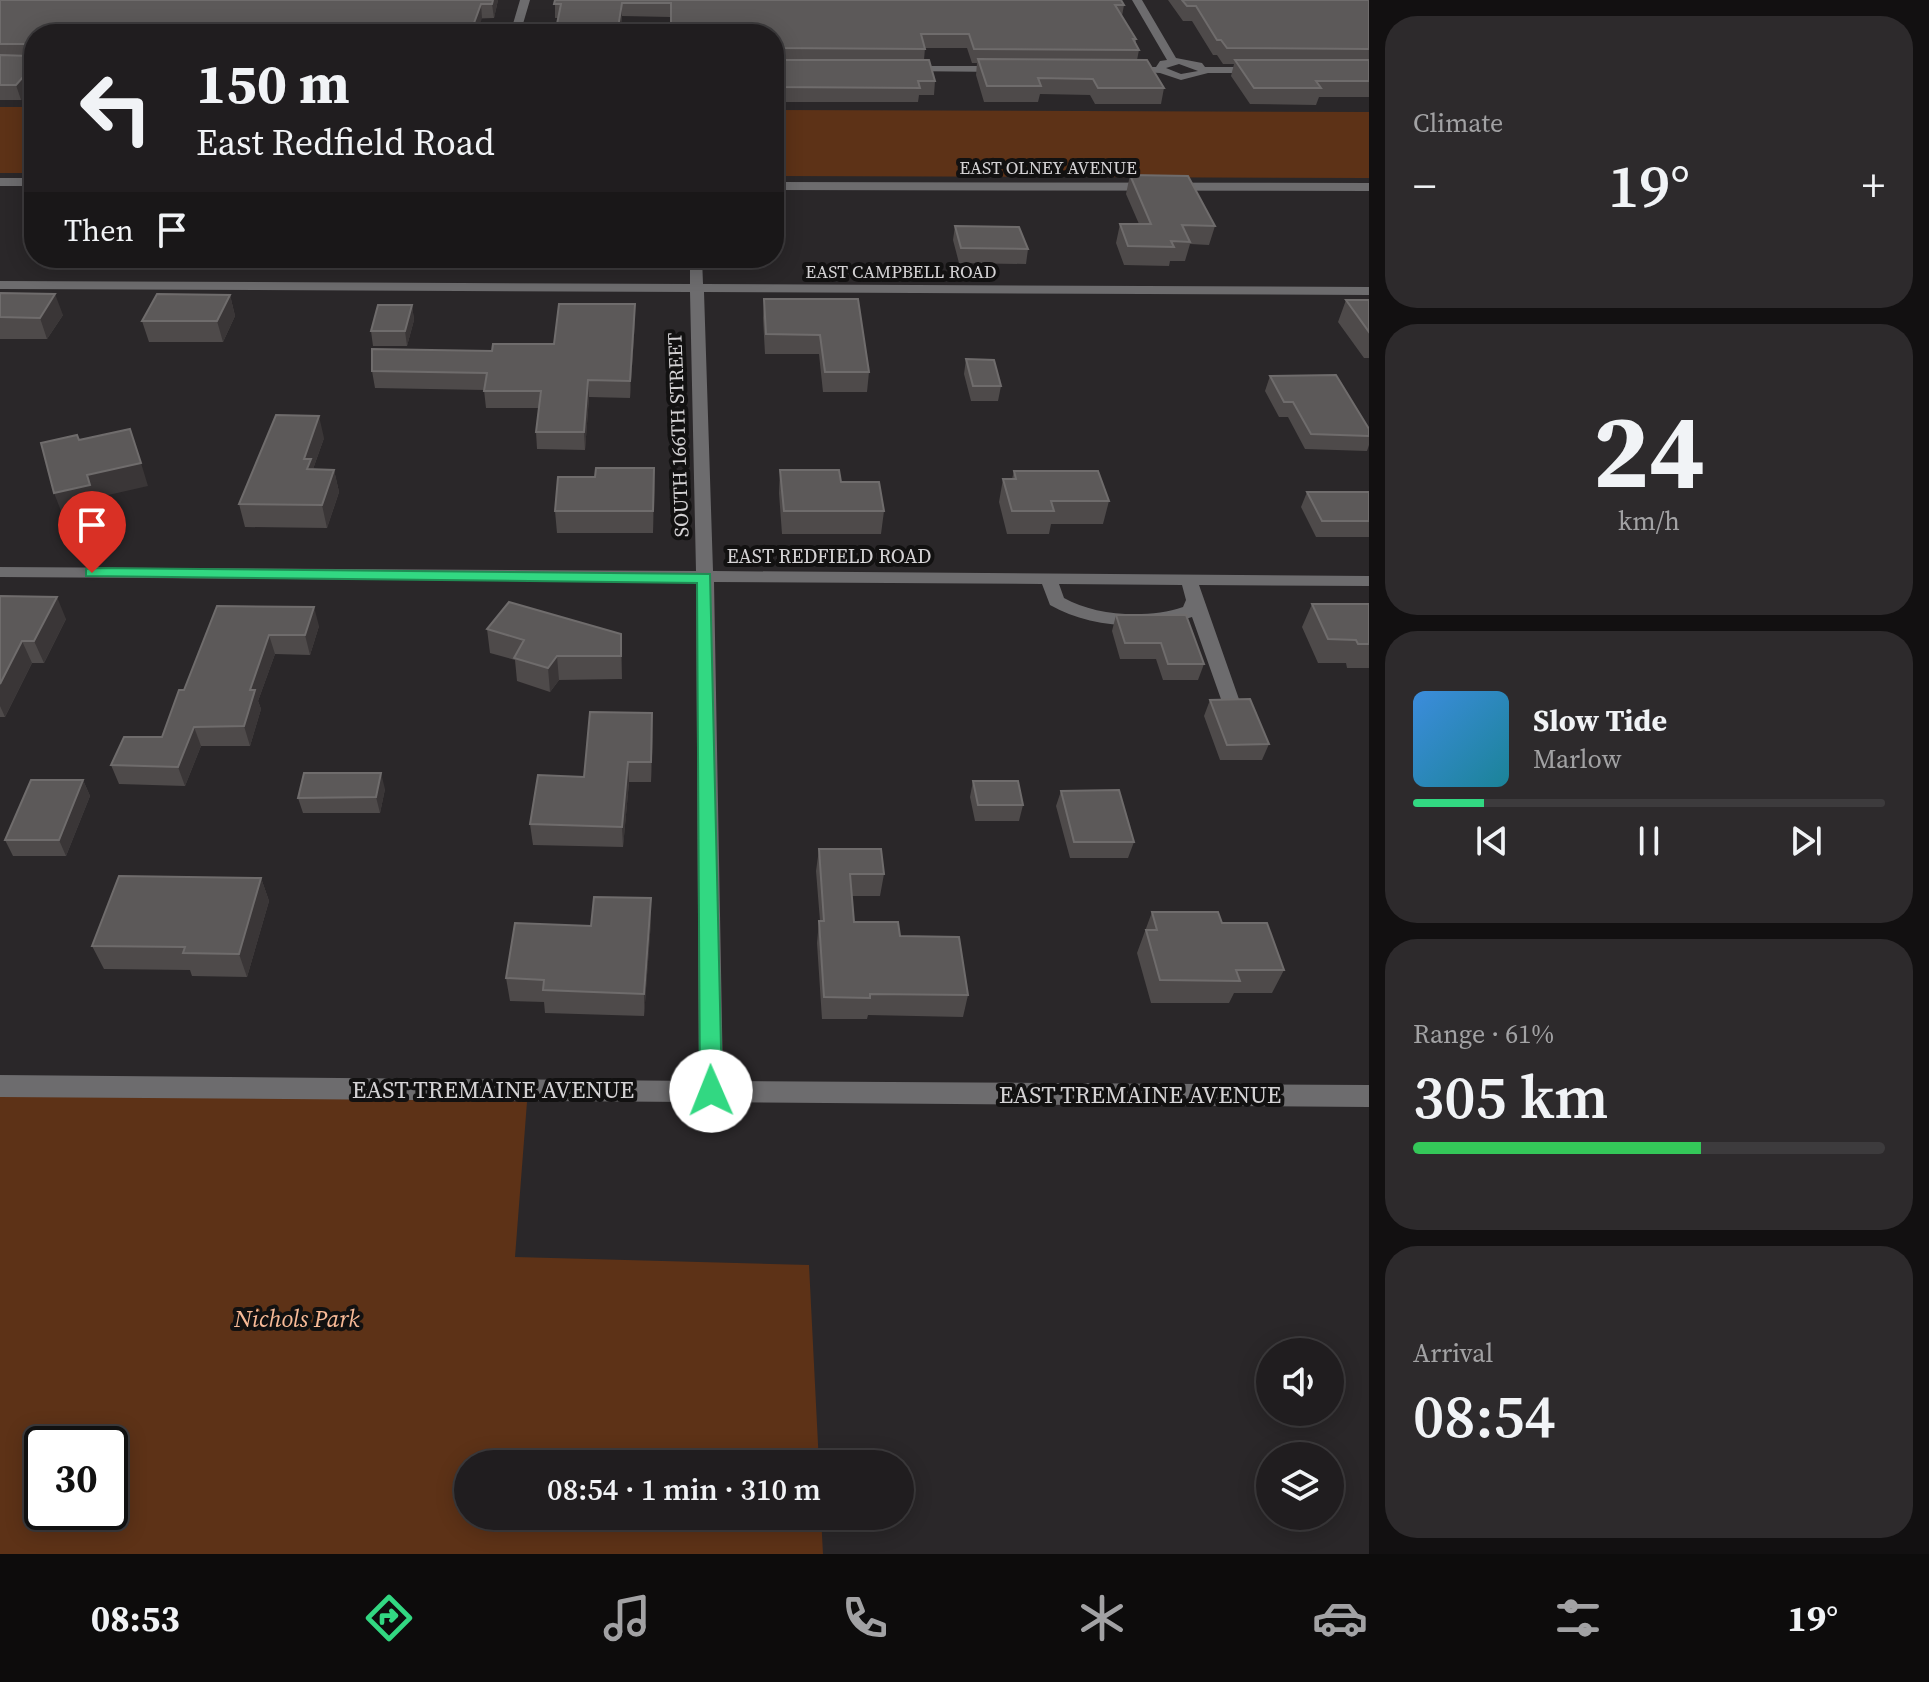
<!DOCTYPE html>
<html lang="en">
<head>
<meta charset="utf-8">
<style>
  :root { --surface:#201d1f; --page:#2d2a2c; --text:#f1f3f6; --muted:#a2a2a4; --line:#3d3b3d; --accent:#32d882 }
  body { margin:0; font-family:"Source Serif 4",serif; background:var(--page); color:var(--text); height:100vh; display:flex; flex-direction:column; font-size:30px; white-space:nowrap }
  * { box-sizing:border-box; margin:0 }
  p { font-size:26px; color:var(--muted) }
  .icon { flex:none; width:44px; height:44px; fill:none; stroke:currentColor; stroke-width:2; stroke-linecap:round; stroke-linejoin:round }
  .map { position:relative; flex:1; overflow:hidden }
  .details { display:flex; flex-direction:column; gap:16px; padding:16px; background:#121011; width:560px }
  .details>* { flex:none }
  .top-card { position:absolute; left:24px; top:24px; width:760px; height:244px; border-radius:32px; box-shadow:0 4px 20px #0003,0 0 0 2px var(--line); background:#201d1f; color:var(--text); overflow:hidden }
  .tools { position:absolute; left:1256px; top:1338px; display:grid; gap:16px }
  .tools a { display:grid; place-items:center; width:88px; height:88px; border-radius:50%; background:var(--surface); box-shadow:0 4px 20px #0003,0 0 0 2px var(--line); font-size:40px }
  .speed { position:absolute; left:24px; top:1426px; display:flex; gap:16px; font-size:40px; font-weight:700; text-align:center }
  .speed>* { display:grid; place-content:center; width:104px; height:104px; border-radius:50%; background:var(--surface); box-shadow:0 4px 20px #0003,0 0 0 2px var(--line); line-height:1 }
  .speed .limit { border:4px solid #111; border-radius:12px; background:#fff; color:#111 }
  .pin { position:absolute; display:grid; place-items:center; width:68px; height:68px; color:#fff; margin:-82px -34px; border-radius:50% 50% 50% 0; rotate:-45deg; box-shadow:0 0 8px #0007 }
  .pin .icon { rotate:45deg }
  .me { position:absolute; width:88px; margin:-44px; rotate:359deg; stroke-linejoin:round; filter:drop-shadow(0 0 6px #0008) }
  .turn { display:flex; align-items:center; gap:28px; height:168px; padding:0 40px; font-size:36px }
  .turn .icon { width:104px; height:104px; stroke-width:2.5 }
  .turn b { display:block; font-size:56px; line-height:68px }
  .then { display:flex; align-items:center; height:76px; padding:0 40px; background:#0003; gap:16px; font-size:30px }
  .big { font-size:60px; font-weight:600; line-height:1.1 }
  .details .card { flex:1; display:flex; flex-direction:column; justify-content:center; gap:12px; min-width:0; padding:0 28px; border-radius:32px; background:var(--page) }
  .details .dial { align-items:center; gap:0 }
  .dial b { font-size:104px; line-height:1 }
  .song { display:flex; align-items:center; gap:24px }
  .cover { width:96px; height:96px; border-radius:12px; background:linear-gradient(135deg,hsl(210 70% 55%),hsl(190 70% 35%)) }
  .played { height:8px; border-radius:4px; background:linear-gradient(90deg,var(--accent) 15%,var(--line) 15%) }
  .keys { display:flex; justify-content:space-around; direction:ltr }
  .heat { display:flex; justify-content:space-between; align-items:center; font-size:44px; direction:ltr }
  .charge { height:12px; border-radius:6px; background:linear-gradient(90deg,#34c759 61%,var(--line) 0) }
  .trip { position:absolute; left:454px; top:1450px; width:460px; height:80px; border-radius:40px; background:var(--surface); box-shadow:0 4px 20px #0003,0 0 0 2px var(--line); font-weight:600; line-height:80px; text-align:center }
  .tabs { display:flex; height:128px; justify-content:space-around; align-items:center; background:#0d0c0c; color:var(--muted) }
  .tabs .icon { width:56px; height:56px }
  .tabs .active { color:var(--accent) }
  .tabs b { font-size:36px; color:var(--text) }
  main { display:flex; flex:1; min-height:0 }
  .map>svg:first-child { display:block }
  .green { fill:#5d3217; fill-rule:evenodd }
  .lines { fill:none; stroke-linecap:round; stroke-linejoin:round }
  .minor { fill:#6d6c6e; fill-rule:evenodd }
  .wall { fill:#4e4a4a }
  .shaded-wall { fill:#3a3637 }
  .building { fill:#5c5959; stroke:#6f6c6c; stroke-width:2 }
  .route { fill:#32d882; stroke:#208c54; stroke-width:2 }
  .labels { text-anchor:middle; stroke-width:8; stroke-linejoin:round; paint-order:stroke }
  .far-street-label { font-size:18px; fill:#d4d2d4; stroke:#121111 }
  .street-label { font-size:20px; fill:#d4d2d4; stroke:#121111 }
  .near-street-label { font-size:24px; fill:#d4d2d4; stroke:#121111 }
  .near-park-label { font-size:24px; font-style:italic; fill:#f8ba97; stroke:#121111 }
</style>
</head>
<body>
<main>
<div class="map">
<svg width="1369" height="1554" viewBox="0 0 1369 1554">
  <rect width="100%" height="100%" fill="#2a2729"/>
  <!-- green -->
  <path class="green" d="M0 107H34V173H0Z
    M774 110 1369 112V178L774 176Z
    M0 1086 527 1102 515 1257 809 1265 819 1464H468V1516H821L823 1554H0ZM42 1444H110V1512H42Z"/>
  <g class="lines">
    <!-- minor -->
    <path class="minor" d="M520 0H530L520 34H510Z
      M1132 0H1142L1176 58 1202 63 1205 67H1260L1265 70 1260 73H1208L1181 80 1160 73 1122 71V67H1156L1160 61 1167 60ZM1179 64 1198 71 1181 74 1166 68Z
      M906 66H1002L1007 69 1002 72 902 71V67Z
      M0 178H34V186H0Z
      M774 182 1369 183V191L774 190Z
      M690 258H702L703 284 1369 287V295L704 292 713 571 1369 576V586L1199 585 1240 702 1231 708 1222 702 1192 617C1149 631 1089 628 1050 605L1042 584 714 582 723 1081 1369 1085V1107L0 1097V1075L699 1081 696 582 0 577V567L696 571 690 292 0 289V281L690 284ZM1059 584 1182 585 1186 600 1183 607C1148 619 1095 616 1064 598Z"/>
  </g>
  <!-- wall -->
  <path class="wall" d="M0 0H498L494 18 34 34V92H28L21 100H0Z
    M555 0 1124 5 1122 16 1136 39V43L1139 50 1137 60 1164 88 1161 104H1095L1090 95 1040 94 1038 102H984L976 75 977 63H972L967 48H925L924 60 935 81 934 95H919L918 102H774V34L671 17 622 16 620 34H555L558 18H555Z
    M1168 0H1369V97H1319L1316 105 1250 104 1231 76 1234 64H1223L1217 55H1213L1192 21H1183Z
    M1130 175 1215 226 1209 245 1190 244 1185 261H1170L1169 266 1124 265 1116 243 1120 224H1139L1126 194Z
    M955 226 1028 249 1026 264 959 263 953 240Z
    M589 258H623L622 262 589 261Z
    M0 293 63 315 47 339H0Z
    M230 295 235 316 223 342H149L142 321Z
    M764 299H858L869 372 867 392H823L819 354H765L763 318Z
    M1346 300H1369V358H1364L1338 322Z
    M635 304V320L630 398 589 397 585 450 537 449 536 432 539 408H486L484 390 375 388 372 371 492 351 554 344Z
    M412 305 414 320 407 346H373L371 331Z
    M966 359 1001 386 998 401H971L964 374Z
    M1270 376 1369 429V445L1367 451 1305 449 1288 417H1279L1265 391Z
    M324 438 313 469 334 470 339 492 327 528 245 527 239 504Z
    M654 468 653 533H557L555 511 595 477Z
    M780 470 841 482 884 511 881 534H782L779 493Z
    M1014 471 1109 501 1103 524H1051L1049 534H1007L999 502 1003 479H1012Z
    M1307 492H1369V537H1316L1301 507Z
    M0 596 66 619 44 663H32L5 717H0Z
    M1312 604H1369V668H1347L1346 663H1318L1302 627Z
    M217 606 319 626 310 655 275 654 258 701 261 709 250 746H201L185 786 119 784 111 765 162 737 184 690Z
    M1116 615 1204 664 1198 680H1163L1156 659H1120L1112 631Z
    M487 629 621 634 622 679 559 680 550 692 517 681 515 660 490 653Z
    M1210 700 1269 744 1262 760H1220L1204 716Z
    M653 733 651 782H629L623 847 533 845 530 824 584 777Z
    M83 780 90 796 66 856H13L5 840Z
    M973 781 1023 805 1019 821H975L970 797Z
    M385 789 380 813H303L298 798Z
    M1061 791 1134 842 1128 858H1070L1056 806Z
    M819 849 884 874 880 896H852L854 922 900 936 968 995 963 1017 868 1015 867 1019H822L817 943 819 921H820L816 871Z
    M261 878 269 901 247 977 192 976 190 970 104 969 92 946Z
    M1152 912 1222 923 1284 970 1272 993H1234L1229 1003H1151L1137 953Z
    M651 921 644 1016 545 1013 544 1002 510 1001 506 978 591 926Z"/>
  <!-- shaded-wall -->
  <path class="shaded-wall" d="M493 0H498L494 18 492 4Z
    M622 3V16L620 34H617Z
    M481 4 482 18 477 34H470Z
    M23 77 28 92 21 100 16 85Z
    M55 294 63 315 47 339 40 318Z
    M230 295 235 316 223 342 217 321Z
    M635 304V320L630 398V381Z
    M412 305 414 320 407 346 405 331Z
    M588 380 589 397 585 450 584 432Z
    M319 416 324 438 313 469V492L304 459Z
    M141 463 148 486 95 498 98 508 63 516 54 493 87 475Z
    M654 468 655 490 653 533V511Z
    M334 470 339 492 327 528 322 505Z
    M57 597 66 619 44 663 34 641Z
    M314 607 319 626 310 655 305 635Z
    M269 635 275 654 258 701 261 709 250 746 244 726 250 690Z
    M22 641 32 663 5 717 0 706V684Z
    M557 656 559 680 550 692 548 668Z
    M652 713 653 733 651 782V762Z
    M194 727 201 746 185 786 178 767Z
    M628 762 629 782 623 847 622 827Z
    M381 773 385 789 380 813 376 797Z
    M83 780 90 796 66 856 59 840Z
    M261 878 269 901 247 977 239 954Z
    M651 898V921L644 1016V994Z"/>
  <!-- building -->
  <path class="building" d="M0 0H493L492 4H481L470 34H34V77H23L16 85H0V55L29 56 32 47 29 44H0Z
    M555 0H1121L1124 5H1115L1136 39H1133L1139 50 974 49 969 34H921L925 49 774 48V34H671V3H622L617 34H555L561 4H554Z
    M1182 0H1369V49L1227 48 1221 40H1217L1196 6H1187Z
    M774 58 775 60H929L935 81H918L920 88 774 87Z
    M978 59 1147 60 1164 88H1098L1093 79 1038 78 1041 86H987Z
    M1235 60H1369V81H1316L1321 88H1254Z
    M1130 175 1188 176 1215 226 1182 225 1190 242 1171 241 1174 247 1128 246 1120 224H1151Z
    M955 226 1019 227 1028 249 961 248Z
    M0 293 55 294 40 318 0 317Z
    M157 294 230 295 217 321H142Z
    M764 299H858L869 372H825L820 335 766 334Z
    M1346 300H1369V332Z
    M559 304H635L630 381 588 380 584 432H536L541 391H484L487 373 372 371V349L492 351 493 344H554Z
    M378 305H412L405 331H371Z
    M966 359 994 360 1001 386H973Z
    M1336 375 1369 429V436L1311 434 1293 402H1284L1270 376Z
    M276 415 319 416 304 459H311L307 469 334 470 322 505 239 504Z
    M130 429 141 463 87 475 90 485 54 493 41 443 77 435 79 440Z
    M596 468H654L653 511H555L558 477H595Z
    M780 470H839L841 482H879L884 511H784Z
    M1014 471H1098L1109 501H1051L1054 511H1012L1003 479H1016Z
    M1307 492H1369V521H1322Z
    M0 596 57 597 34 641H22L0 684Z
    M509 602 621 634V656H557L548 668 514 658 524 640 487 629Z
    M1312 604H1369V644H1358L1356 640 1328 639Z
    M217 606 314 607 305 635H269L250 690H255L244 726 194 727 178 767 111 765 124 737H162L179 690H184Z
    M1116 615H1186L1204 664H1168L1161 643H1125Z
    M1250 699 1269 744 1227 745 1210 700Z
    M590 712 652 713 651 762H628L622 827 530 824 538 775 584 777Z
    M304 773H381L376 797 298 798Z
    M31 780H83L59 840H5Z
    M973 781H1018L1023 805H978Z
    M1119 790 1134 842H1074L1061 791Z
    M819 849H881L884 874H850L854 922H898L900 936 959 937 968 995 870 994V998L824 997 819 921H824Z
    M119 876 261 878 239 954 183 953 185 947 92 946Z
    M594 897 651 898 644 994 543 990 544 980 506 978 515 923 591 926Z
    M1152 912H1218L1222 923H1267L1284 970H1236L1240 981 1160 980 1146 930H1157Z"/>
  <!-- route -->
  <path class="route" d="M92 568 710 574 722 1091 719 1098 711 1101 703 1098 700 1091 697 583 86 576V569Z"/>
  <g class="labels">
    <!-- far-street labels -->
    <g class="far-street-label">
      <text x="1048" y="174">EAST OLNEY AVENUE</text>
      <text x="901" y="278">EAST CAMPBELL ROAD</text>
    </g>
    <!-- street labels -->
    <g class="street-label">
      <text transform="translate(678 435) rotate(-92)" y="7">SOUTH 166TH STREET</text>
      <text x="829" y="563">EAST REDFIELD ROAD</text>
    </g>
    <!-- near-street labels -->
    <g class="near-street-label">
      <text x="493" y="1098">EAST TREMAINE AVENUE</text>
      <text x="1140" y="1103">EAST TREMAINE AVENUE</text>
    </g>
    <!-- near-park labels -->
    <g class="near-park-label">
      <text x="297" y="1327">Nichols Park</text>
    </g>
  </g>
</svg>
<div class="tools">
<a><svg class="icon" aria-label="sound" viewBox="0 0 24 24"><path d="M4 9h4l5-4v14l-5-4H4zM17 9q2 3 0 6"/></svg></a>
<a><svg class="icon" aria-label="layers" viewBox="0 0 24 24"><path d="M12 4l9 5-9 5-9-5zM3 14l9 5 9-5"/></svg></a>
</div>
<div class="speed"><div class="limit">30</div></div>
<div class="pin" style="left:92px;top:573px;background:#d93025"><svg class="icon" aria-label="arrive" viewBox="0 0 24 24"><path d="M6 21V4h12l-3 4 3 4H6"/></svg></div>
<svg class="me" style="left:711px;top:1091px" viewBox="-20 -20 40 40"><circle r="19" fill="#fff"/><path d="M0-13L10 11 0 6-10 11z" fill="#32d882"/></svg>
<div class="trip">08:54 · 1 min · 310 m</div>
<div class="top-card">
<div class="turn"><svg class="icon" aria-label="left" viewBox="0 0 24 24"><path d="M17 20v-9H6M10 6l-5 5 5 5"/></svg><div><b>150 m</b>East Redfield Road</div></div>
<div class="then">Then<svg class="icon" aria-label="arrive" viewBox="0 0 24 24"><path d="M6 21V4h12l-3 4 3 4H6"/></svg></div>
</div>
</div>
<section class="details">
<div class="card"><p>Climate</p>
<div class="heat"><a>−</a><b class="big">19°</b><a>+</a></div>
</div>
<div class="card dial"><b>24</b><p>km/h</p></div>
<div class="card">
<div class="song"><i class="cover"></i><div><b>Slow Tide</b><p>Marlow</p></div></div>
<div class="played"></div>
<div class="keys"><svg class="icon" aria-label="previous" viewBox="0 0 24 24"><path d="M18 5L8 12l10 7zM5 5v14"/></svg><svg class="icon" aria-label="pause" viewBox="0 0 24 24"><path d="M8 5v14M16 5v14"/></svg><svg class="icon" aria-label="next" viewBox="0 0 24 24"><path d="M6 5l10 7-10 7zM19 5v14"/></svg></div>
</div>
<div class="card"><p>Range · 61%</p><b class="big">305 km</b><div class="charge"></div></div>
<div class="card"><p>Arrival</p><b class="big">08:54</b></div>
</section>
</main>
<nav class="tabs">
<b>08:53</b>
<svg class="icon active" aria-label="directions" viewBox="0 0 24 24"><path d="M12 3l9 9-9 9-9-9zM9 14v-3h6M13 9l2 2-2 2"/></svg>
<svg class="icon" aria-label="music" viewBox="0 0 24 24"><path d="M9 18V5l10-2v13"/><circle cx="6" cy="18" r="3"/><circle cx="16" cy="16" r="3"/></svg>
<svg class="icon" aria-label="phone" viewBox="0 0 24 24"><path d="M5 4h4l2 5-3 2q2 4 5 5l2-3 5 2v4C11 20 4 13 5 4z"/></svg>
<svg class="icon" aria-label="climate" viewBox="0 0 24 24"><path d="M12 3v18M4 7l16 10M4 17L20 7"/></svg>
<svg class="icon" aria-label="car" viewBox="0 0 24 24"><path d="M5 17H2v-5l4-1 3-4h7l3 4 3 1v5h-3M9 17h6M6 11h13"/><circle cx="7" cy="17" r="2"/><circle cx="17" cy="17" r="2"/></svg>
<svg class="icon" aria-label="filters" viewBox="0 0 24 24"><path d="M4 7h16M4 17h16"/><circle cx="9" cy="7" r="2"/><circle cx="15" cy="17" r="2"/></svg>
<b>19°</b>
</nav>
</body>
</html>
